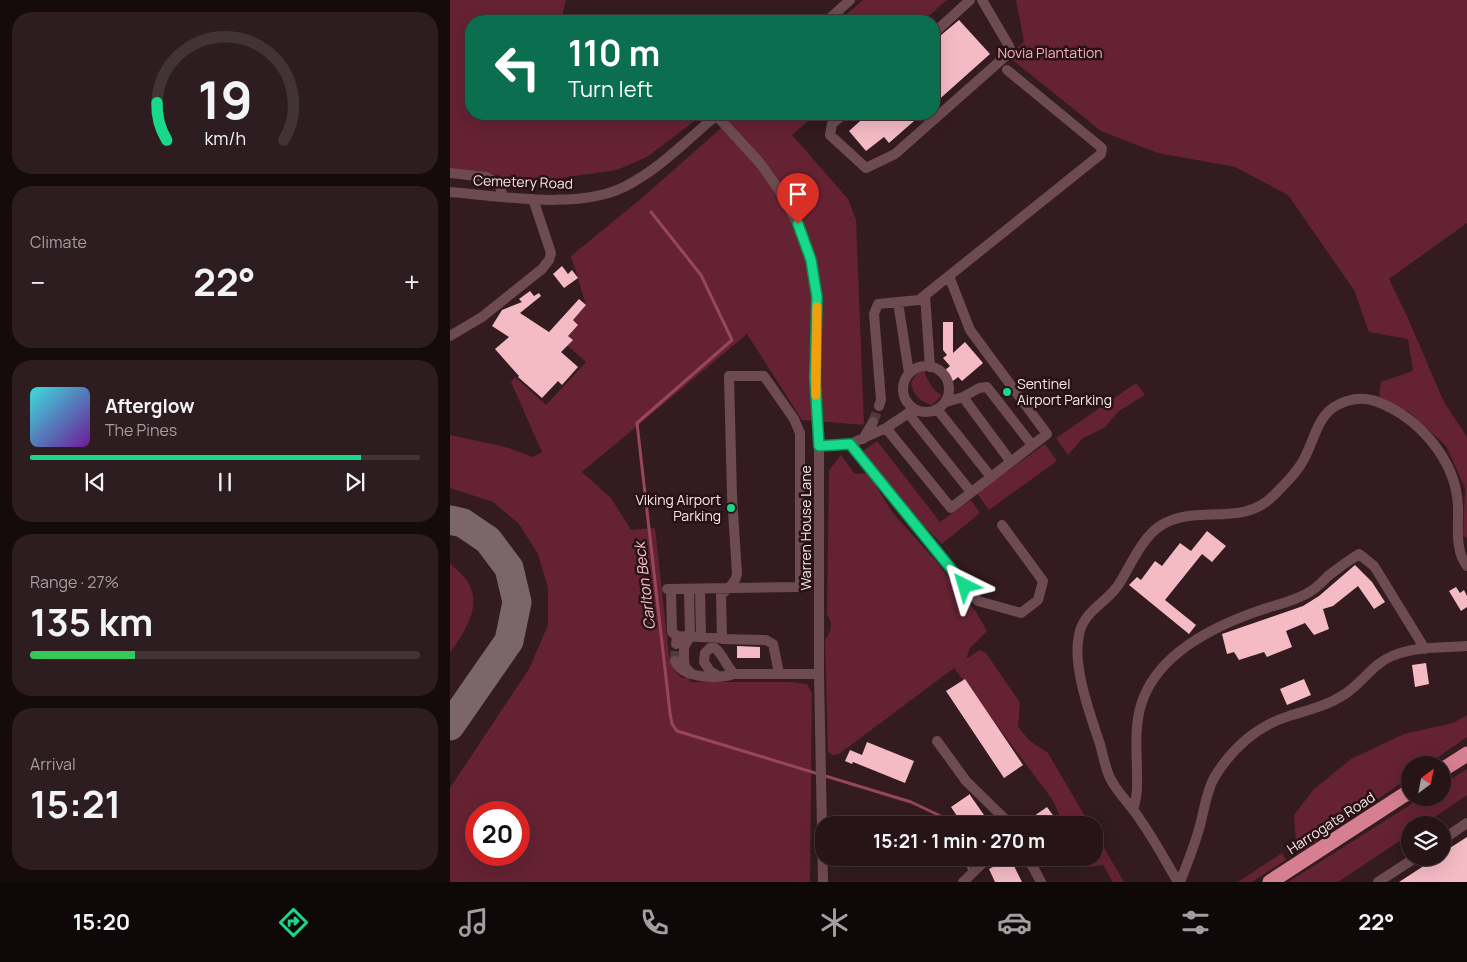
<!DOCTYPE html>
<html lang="en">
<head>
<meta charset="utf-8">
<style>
  :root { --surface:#261417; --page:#2e1d20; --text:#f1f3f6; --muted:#a49ea1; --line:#423336; --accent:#16d989 }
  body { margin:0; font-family:Manrope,sans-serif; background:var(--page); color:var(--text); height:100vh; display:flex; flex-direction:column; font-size:19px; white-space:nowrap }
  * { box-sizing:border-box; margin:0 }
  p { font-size:16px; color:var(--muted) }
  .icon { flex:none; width:28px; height:28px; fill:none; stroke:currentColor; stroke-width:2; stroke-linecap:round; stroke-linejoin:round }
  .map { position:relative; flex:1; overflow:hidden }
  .side { display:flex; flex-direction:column; gap:12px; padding:12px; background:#150b0d; width:450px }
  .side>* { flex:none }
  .hud { position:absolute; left:15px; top:15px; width:475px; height:105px; border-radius:20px; box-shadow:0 5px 20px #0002,0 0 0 1px var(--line); background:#0b6e4f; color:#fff; overflow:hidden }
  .needle { width:32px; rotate:32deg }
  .fabs { position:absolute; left:951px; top:756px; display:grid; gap:10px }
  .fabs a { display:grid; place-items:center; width:50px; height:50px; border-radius:50%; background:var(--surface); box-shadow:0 5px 20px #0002,0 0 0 1px var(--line); font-size:25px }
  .speed { position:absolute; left:15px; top:801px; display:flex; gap:10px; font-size:25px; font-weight:700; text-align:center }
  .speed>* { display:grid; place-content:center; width:65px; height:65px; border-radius:50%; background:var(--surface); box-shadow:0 5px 20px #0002,0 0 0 1px var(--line); line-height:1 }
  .speed .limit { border:8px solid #d22; background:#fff; color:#111 }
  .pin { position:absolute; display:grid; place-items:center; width:42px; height:42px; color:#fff; margin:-51px -21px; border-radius:50% 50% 50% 0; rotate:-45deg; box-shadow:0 0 5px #0007 }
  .pin .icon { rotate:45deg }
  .me { position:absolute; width:55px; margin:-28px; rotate:320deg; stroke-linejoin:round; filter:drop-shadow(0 0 4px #0008) }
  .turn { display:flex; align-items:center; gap:18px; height:105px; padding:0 20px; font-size:22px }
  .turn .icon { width:65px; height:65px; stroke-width:2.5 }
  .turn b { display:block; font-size:35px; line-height:42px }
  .big { font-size:38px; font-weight:700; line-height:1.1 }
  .side .card { flex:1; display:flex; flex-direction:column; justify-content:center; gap:8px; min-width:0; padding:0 18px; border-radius:20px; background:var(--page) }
  .side .dial { align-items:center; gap:0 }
  .dial svg { height:130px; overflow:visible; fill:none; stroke:var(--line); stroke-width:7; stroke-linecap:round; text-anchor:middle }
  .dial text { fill:var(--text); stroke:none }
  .song { display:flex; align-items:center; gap:15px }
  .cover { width:60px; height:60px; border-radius:8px; background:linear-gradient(135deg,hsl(180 70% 55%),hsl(280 70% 35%)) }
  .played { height:5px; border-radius:2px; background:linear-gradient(90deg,var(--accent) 85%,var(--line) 85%) }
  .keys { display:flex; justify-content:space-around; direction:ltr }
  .heat { display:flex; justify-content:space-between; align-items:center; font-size:28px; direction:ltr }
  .charge { height:8px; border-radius:4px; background:linear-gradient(90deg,#34c759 27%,var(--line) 0) }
  .trip { position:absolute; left:365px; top:816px; width:288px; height:50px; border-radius:20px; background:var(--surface); box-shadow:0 5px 20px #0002,0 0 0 1px var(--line); font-weight:700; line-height:50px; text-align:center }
  .tab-bar { display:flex; height:80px; justify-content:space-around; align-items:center; background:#0f0809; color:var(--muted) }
  .tab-bar .icon { width:35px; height:35px }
  .tab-bar .on { color:var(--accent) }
  .tab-bar b { font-size:22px; color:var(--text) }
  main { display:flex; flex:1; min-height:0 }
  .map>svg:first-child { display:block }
  .green { fill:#652233; fill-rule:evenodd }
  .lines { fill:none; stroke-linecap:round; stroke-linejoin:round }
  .stream { stroke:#984759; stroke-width:3 }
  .taxiway { stroke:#7b6669; stroke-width:29 }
  .building { fill:#f4bbc5 }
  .minor-tunnel { stroke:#513a3d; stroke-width:10; stroke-dasharray:10 5; stroke-linecap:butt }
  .minor { stroke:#6e4b51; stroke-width:10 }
  .highway { stroke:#d67f90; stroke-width:15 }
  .route-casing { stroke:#0e8d59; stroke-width:12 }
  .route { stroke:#16d989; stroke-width:9 }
  .slow { stroke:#f59e0b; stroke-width:9 }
  .poi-dot { fill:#16d989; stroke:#281216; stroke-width:2 }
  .labels { text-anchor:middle; stroke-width:5; stroke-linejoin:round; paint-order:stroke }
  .park-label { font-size:14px; fill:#f8b1bd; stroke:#281216 }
  .street-label { font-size:14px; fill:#f8e7ea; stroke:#281216 }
  .poi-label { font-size:14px; fill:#f8e7ea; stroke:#281216; text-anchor:start }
  .water-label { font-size:15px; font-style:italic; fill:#f1c0c8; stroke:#281216 }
</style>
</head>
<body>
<main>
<section class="side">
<div class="card dial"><svg viewBox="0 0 100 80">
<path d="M14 69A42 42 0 1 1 86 69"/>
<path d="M14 69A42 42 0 0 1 8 46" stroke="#16d989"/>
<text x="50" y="56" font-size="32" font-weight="700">19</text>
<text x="50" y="72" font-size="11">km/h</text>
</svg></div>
<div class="card"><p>Climate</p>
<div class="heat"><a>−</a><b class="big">22°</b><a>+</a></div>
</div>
<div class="card">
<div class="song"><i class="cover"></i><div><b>Afterglow</b><p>The Pines</p></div></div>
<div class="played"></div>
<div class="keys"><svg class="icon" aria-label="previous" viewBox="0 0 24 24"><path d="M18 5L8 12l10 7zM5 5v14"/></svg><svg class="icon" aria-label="pause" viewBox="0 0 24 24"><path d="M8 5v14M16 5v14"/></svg><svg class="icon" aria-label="next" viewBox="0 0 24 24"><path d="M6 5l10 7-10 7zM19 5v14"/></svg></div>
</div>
<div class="card"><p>Range · 27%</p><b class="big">135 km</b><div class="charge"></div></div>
<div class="card"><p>Arrival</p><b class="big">15:21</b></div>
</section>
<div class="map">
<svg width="1017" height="882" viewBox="0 0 1017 882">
  <rect width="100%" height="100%" fill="#331b1f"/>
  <!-- green -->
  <path class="green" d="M0 0H116L111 21H21V114H240L250 117 197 157 167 170 82 182 62 187 49 175 0 170Z
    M413 0H497L473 21H389Z
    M566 0H1017V223L939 279 956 314 994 402 1017 437V538L1013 536 1015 488 996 446 959 412 929 398 931 382 963 371 958 339 919 332 904 290 838 195 785 167 708 153 651 131 559 57 574 41Z
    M287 114H366L342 135 398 199 406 220 414 425 352 420 297 334 132 472 161 498 181 530 205 528 219 655 225 671 232 678H239L240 682H339L357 684 362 693 360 882H0V788L79 669 98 625V588L88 554 69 524 43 502 0 488V435L56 447 83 457 92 452 61 382 65 377 96 405 136 362 117 345 122 340 118 336 128 325 123 320 136 305 121 256 193 197ZM26 812H69V855H26Z
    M474 369C477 380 482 390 492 395L482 405C469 401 463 395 461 382L470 370Z
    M686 383 695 395 669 411 654 428 633 438 618 455 606 438Z
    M427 441 490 522 521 500 530 513 492 544 462 514 412 452Z
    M595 444 607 461 539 510 527 493Z
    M391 455 405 474 418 473 442 512 485 560 526 612 537 631 520 648 516 659 530 650 536 653 570 703 568 727 580 741 598 753 640 825H614L602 799 504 668 389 754 383 755 378 752 375 640C381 631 384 624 377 615L379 470Z
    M0 564C5 568 11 573 15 578 35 604 15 630 0 653Z
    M1017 715V737L977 765H960V777L847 855 844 815 864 789 901 759 954 734 1003 723Z
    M1017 769V795L973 825H960V834L888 882H838L971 798H992L993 784Z
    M644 831 674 882H663L653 865 640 867 633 858H644Z
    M832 853 836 860 802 882H788Z"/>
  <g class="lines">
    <!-- stream -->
    <path class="stream" d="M201 212 251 275 282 340 187 423 220 713 222 724 227 731 461 802 501 821 503 825
      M515 858 520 871"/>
    <!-- taxiway -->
    <path class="taxiway" d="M0 520 13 523 38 540 59 568 67 602 59 641 0 726"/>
  </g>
  <!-- building -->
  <path class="building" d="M509 20 540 54 484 104V41Z
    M418 114H472L439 143 434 137 416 151 399 131Z
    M112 266 118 274 122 270 128 278 114 288 103 274Z
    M80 291 84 296 89 293 91 296 70 313 99 332 129 299 136 305 123 320 128 325 118 336 123 340 111 352 128 367 112 385 108 381 92 398 68 377 69 376 45 349 59 337 42 326 52 310 72 302 69 299Z
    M493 322H503V353L515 342 533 363 512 381 508 377 503 381 494 371 500 366 493 358 497 355 493 350Z
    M757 531 776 546 762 562 752 554 715 600 746 625 739 634 679 585 687 577 691 580 705 561 712 566 730 543 741 551Z
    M905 565 922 582 935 602 924 609 908 586 883 606 873 609 879 629 864 635 855 623 836 631 842 647 817 657 814 652 789 660 784 652 777 654 772 634 853 606 869 596Z
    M1006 587 1010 593 1014 590 1017 596V607L1011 611 999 591Z
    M287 646 310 647V658H287Z
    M976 663 979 684 965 687 962 665Z
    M515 679 573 765 554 778 496 691Z
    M854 679 861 695 837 705 830 689Z
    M417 742 464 761 455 783 403 762 402 764 395 761 400 750 412 755Z
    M520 794V795L541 825H513L501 807Z
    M597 807 610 825H571Z
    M1017 837V882H949L986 858H992V853Z
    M560 858 572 882H545L539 869Z"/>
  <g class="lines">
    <!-- minor-tunnel -->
    <path class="minor-tunnel" d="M423 422 429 406
      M225 661 226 644"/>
    <!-- minor -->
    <path class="minor" d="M377 21 400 0
      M484 33 520 0
      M394 114 382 124 380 135 416 168 445 154 558 54 560 50 559 46 532 0
      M266 115 310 163 329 190 348 224 361 259 367 297 365 379 369 446V674L373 882
      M0 173 36 177 49 184 53 196
      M0 192C52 196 127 210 174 187 210 169 238 139 268 114
      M475 295 480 367
      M448 302 459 373
      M0 336 32 317 92 269 99 260 101 253 83 199
      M453 389a23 23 0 1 1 46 0a23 23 0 1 1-46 0Z
      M513 397 561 462
      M496 402 513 397 529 388 537 387 582 445
      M429 406 431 400 424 314 428 304 469 300 651 154 652 148 557 70
      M487 409 541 477
      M458 413 521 492
      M436 428 501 508 597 434 520 330 499 276
      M413 439 423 422
      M400 444 436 428 463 410
      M369 446 400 444 528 601 571 613 588 600 593 581 552 525
      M217 589 350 587V433L344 419 314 376H279L282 496 287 574C285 584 278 588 271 595L272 639 316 640 323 644 329 673
      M221 589 222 632 227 636
      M239 589 240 637 234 647V660L235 667 241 673
      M250 589 251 636
      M226 644 227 636 272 638
      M225 661C232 679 268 679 284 674H369
      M268 676 260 671 254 662 255 653 260 648H265C273 655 276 665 284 674
      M487 741 516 781 556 820 559 825
      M683 810C685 803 687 795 687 788 688 761 683 731 691 705 706 655 762 627 808 611 825 605 846 601 861 591 868 587 873 581 878 576 888 568 898 561 909 554L924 566 975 649
      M992 840 1017 823
      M578 858 591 882
      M513 882 538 858
      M728 882C716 862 705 841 691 821 682 806 668 794 660 778 655 767 653 755 650 744 640 714 622 666 629 635 633 611 657 603 669 584 681 565 691 539 710 526 744 503 792 528 823 496 834 485 847 473 854 459 867 435 867 410 897 401 907 398 918 398 928 402 969 418 1006 460 1008 506 1009 525 1004 550 1017 566
      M730 882C737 864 744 847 749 829 754 812 756 792 764 778 781 749 807 726 839 716 858 710 877 706 895 694 912 683 923 664 942 656 965 646 993 648 1017 646
      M928 882 965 858"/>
    <!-- highway -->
    <path class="highway" d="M992 770 1017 754
      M820 882 960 791"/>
  </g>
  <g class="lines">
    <defs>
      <path id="route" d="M348 224 361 260 367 297 365 379 369 446 400 444 515 586"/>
    </defs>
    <!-- route casing -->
    <use href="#route" class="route-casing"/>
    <!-- route -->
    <use href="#route" class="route"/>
    <!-- slow -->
    <path class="slow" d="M366 395 367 307"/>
  </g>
  <!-- markers -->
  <g class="poi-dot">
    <circle cx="557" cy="392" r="5"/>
    <circle cx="281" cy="508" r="5"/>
  </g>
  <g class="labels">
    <!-- park labels -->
    <g class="park-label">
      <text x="600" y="58">Novia Plantation</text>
    </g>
    <!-- street labels -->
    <g class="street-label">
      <text transform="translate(73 182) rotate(2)" y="5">Cemetery Road</text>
      <text transform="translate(356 528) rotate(-90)" y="5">Warren House Lane</text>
      <text transform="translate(881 823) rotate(-33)" y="5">Harrogate Road</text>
    </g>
    <!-- poi labels -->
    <g class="poi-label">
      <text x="567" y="389">Sentinel<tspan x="567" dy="16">Airport Parking</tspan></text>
      <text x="271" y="505" text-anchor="end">Viking Airport<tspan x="271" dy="16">Parking</tspan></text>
    </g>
    <!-- water labels -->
    <g class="water-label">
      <text transform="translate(195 586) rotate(-97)" y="5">Carlton Beck</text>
    </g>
  </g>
</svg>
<div class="fabs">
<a><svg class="needle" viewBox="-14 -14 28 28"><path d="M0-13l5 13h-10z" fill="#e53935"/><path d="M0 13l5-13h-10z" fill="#a49ea1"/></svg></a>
<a><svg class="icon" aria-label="layers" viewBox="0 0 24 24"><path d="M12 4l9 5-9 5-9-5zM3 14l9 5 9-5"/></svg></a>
</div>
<div class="speed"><div class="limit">20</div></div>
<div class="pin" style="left:348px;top:224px;background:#d93025"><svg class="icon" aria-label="arrive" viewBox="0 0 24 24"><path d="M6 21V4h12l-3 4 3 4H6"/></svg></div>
<svg class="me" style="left:515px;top:586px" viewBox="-20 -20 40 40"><path d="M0-17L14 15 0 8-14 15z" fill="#16d989" stroke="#fff" stroke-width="4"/></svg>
<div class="trip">15:21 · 1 min · 270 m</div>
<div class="hud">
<div class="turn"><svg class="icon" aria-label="left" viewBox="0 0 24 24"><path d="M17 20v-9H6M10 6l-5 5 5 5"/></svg><div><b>110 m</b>Turn left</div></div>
</div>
</div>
</main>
<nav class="tab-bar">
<b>15:20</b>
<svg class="icon on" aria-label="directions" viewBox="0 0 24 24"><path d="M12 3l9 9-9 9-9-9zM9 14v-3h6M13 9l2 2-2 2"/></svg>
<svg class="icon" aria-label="music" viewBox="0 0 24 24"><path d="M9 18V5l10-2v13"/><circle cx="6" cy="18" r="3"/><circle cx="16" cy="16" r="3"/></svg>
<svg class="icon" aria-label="phone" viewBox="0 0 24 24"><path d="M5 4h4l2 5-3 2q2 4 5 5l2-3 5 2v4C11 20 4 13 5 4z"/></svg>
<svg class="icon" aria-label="climate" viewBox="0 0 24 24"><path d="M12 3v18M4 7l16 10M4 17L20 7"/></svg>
<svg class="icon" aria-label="car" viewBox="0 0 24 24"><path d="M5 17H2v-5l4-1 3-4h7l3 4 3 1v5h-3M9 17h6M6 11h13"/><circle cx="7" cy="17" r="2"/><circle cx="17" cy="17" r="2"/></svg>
<svg class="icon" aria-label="filters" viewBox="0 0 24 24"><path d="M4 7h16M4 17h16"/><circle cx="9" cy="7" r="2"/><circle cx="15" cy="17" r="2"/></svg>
<b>22°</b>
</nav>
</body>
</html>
